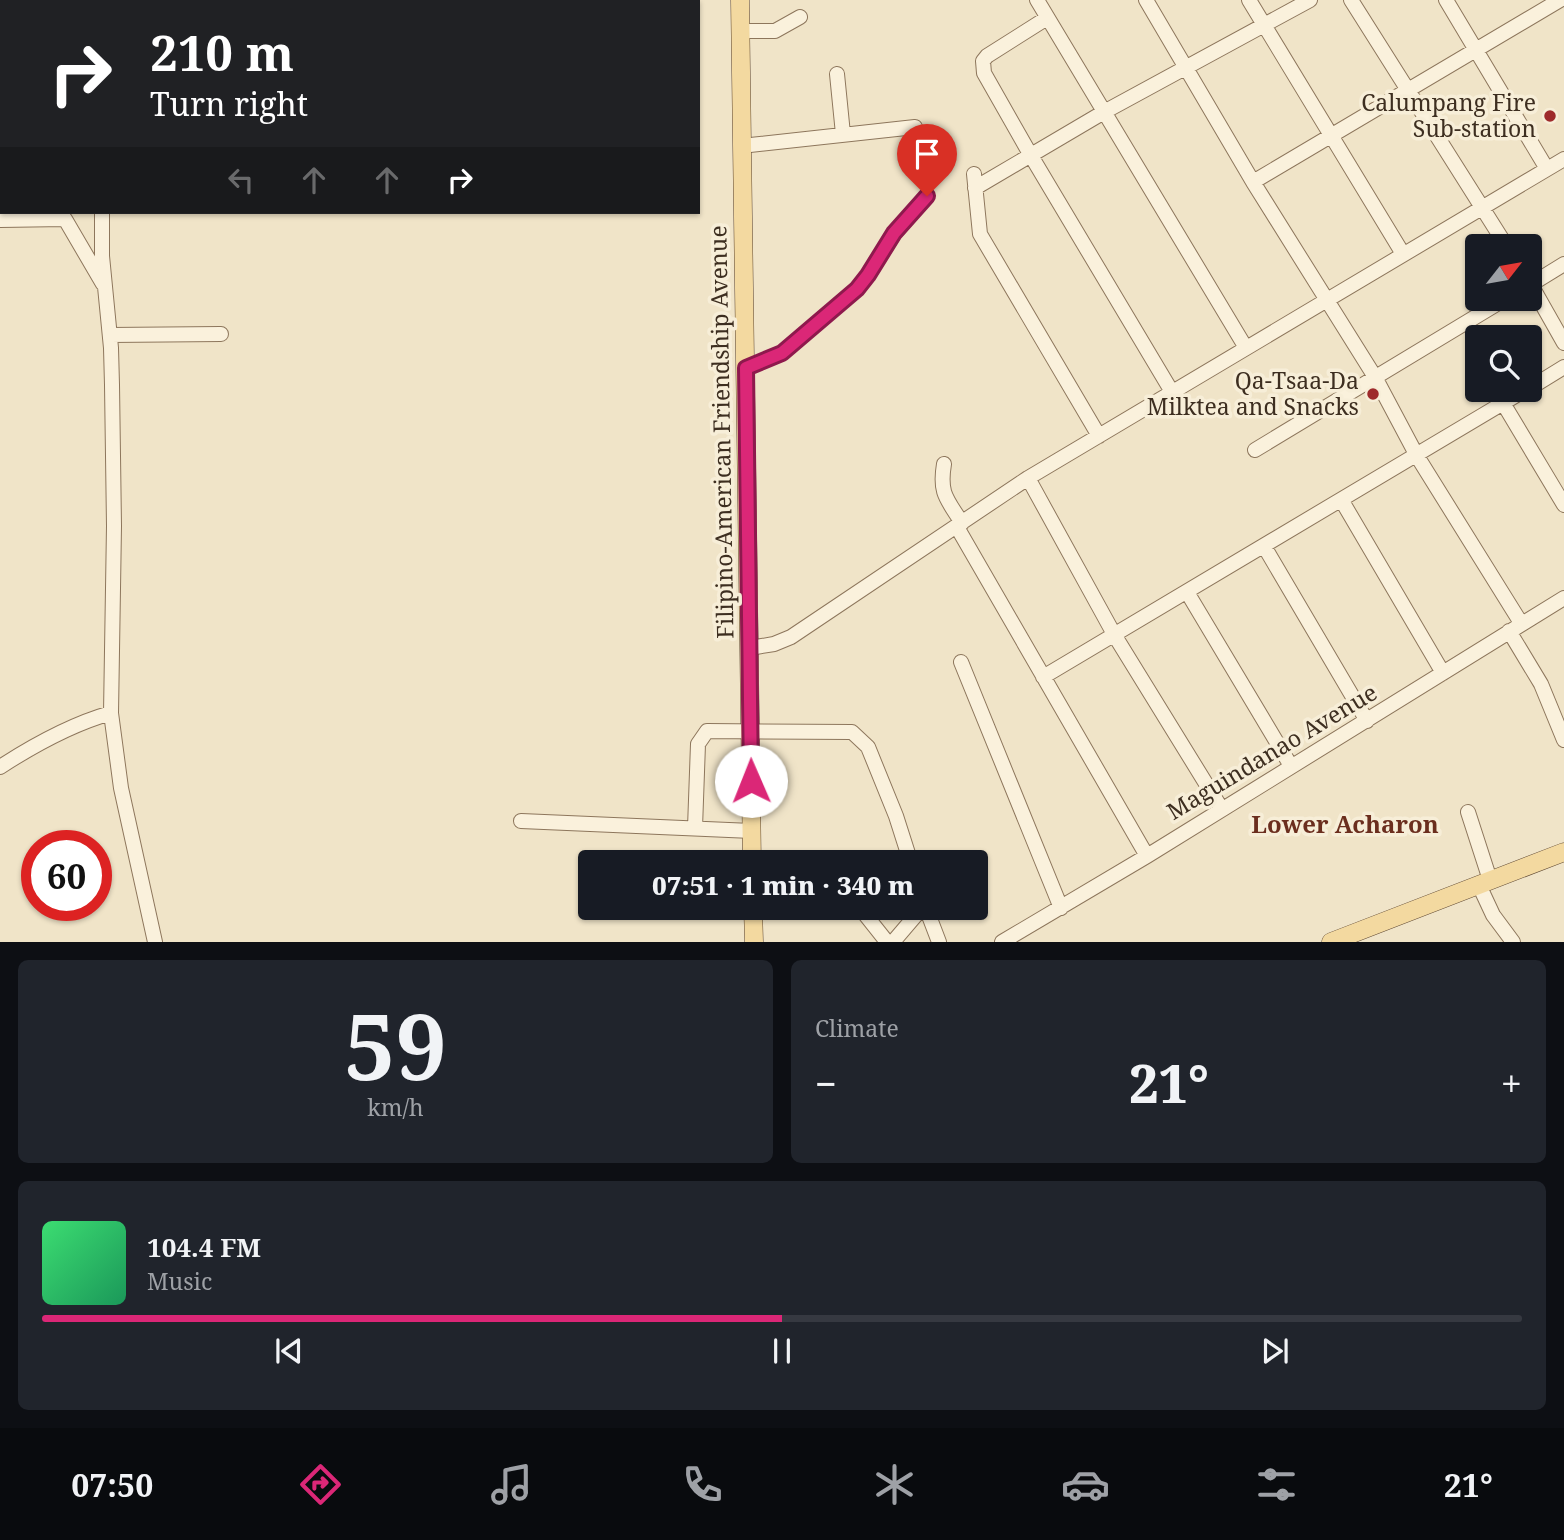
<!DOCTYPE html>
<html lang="en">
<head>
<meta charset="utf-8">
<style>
  :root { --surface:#171b24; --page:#20242c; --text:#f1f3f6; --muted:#9ea1a6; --line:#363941; --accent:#db2777 }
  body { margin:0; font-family:"Noto Serif",serif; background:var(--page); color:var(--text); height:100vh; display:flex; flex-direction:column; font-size:26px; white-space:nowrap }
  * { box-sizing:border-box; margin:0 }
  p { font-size:23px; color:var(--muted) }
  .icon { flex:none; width:38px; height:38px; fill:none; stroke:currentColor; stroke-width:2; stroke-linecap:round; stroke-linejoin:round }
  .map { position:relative; height:942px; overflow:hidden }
  .panel { display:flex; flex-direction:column; gap:18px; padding:18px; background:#0d0f14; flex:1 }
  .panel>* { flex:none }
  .guide { position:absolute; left:0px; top:0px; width:700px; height:214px; box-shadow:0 2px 5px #0004; background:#202124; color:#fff; overflow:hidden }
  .needle { width:46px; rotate:59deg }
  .buttons { position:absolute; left:1465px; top:234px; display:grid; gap:14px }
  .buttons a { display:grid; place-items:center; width:77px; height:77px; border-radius:7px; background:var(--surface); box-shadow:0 2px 5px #0004; font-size:35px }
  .speed { position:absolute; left:21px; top:830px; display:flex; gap:14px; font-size:35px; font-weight:700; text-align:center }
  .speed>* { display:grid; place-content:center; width:91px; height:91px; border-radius:50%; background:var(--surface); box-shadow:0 2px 5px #0004; line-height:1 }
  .speed .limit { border:10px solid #d22; background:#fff; color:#111 }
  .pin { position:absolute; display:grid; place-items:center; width:60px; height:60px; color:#fff; margin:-72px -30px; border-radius:50% 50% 50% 0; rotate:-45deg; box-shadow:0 0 7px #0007 }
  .pin .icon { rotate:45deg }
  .me { position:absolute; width:77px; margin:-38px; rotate:359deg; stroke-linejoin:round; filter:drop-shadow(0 0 5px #0008) }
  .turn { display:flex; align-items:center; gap:24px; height:147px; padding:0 35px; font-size:32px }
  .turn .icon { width:91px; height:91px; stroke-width:2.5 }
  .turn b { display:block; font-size:49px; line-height:60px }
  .lanes { display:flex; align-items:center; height:66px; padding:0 35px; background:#0003; justify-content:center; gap:35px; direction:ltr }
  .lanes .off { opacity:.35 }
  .big { font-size:52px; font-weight:800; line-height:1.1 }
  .panel .widget { flex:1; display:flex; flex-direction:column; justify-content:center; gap:10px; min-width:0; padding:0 24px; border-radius:10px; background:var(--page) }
  .panel .dial { align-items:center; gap:0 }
  .dial b { font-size:91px; line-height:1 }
  .song { display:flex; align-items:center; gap:21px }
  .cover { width:84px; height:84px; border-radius:10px; background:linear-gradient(135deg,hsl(140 70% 55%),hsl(150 70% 35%)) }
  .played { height:7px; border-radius:4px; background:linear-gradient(90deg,var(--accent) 50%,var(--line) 50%) }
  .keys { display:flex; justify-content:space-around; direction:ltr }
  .heat { display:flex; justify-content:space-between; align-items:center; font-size:38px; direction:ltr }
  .panel .tiles { flex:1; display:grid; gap:18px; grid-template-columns:1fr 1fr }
  .widget:last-child { grid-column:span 2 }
  .trip { position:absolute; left:578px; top:850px; width:410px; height:70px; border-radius:7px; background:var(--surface); box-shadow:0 2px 5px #0004; font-weight:800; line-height:70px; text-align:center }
  .menu { display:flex; height:112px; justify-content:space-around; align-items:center; background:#090b0e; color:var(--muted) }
  .menu .icon { width:49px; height:49px }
  .menu .current { color:var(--accent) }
  .menu b { font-size:32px; color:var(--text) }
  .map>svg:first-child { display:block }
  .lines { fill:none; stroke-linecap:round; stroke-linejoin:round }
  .minor-casing { stroke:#8d765c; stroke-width:16 }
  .major-casing { stroke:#5b4430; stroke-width:19 }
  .minor { stroke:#faf1dc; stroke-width:14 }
  .major { stroke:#f3d9a0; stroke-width:18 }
  .route-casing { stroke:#8e194d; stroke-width:18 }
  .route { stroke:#db2777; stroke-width:12 }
  .poi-dot { fill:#9e2a2b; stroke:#f7eed8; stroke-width:2.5 }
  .labels { text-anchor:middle; stroke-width:7; stroke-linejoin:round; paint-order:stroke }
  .poi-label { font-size:23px; fill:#3d2e20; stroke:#f7eed8; text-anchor:end }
  .street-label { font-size:23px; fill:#3d2e20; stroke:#f7eed8 }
  .neighbourhood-label { font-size:24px; font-weight:bold; fill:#6b2e1e; stroke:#f7eed8 }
</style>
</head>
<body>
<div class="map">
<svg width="1564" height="942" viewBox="0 0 1564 942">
  <rect width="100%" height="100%" fill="#f0e4c8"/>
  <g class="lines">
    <defs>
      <path id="minor" d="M101 0V2
        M1037 0 1246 348
        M1146 0 1253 182 1375 377 1417 456 1521 623
        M1249 0 1403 254
        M1351 0 1507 247
        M1446 0 1547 169
        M1047 18 987 56 983 61 984 73 1030 154 1172 392
        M741 31H775L800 17
        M837 74 843 134
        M0 145 2 147
        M741 146 915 127
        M974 174 980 234 1099 436
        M1253 182 1560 0
        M975 188 1104 112 1310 0
        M102 212V256L111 348 112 385 114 526 111 713 121 788 155 942
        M0 220 65 219 103 284
        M1530 283 1564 343
        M1530 285 1564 264
        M110 335 221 334
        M746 368 782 353 857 289 868 275 894 234 927 196
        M1530 388 1564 367
        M1503 403 1564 505
        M1255 450 1505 299
        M944 464C939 494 947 499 962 523
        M1028 478 1115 636 1221 808
        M1342 501 1443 673
        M957 527 1147 856
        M1264 546 1367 721
        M1187 592 1291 766
        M1509 631 1541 684 1564 740
        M750 648 774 644 791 637 1028 478 1564 159
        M961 662 1061 908
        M1043 677 1525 390
        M0 767C34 745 72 724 111 713
        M1468 812 1490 880
        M521 821 752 831
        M695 828 698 744 707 731 852 732 868 747 896 816 911 863
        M1479 885 1493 915 1513 942
        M860 908 887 942
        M926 908 939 942
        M893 942 922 908
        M1002 942 1147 856 1564 598"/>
      <path id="major" d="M740 0 752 863
        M753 908 754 942
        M1331 942 1564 852"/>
    </defs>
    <!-- minor casing -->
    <use href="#minor" class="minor-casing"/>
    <!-- major casing -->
    <use href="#major" class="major-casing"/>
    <!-- minor -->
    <use href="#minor" class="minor"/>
    <!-- major -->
    <use href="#major" class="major"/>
  </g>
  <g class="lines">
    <defs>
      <path id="route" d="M751 781 746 368 782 353 857 289 868 275 894 233 927 196"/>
    </defs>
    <!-- route casing -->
    <use href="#route" class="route-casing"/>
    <!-- route -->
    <use href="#route" class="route"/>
  </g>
  <!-- markers -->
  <g class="poi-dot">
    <circle cx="1550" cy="116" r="7"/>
    <circle cx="1373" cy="394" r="7"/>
  </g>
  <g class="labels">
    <!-- poi labels -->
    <g class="poi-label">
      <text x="1536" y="111">Calumpang Fire<tspan x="1536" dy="26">Sub-station</tspan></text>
      <text x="1359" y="389">Qa-Tsaa-Da<tspan x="1359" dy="26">Milktea and Snacks</tspan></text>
    </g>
    <!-- street labels -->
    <g class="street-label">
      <text transform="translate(722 432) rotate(-91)" y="8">Filipino-American Friendship Avenue</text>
      <text transform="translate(1272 752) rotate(-31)" y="8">Maguindanao Avenue</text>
    </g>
    <!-- neighbourhood labels -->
    <g class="neighbourhood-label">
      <text x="1345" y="833">Lower Acharon</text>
    </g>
  </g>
</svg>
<div class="buttons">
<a><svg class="needle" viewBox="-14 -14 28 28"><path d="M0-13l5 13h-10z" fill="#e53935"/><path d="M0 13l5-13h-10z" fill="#9ea1a6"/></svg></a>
<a><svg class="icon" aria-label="search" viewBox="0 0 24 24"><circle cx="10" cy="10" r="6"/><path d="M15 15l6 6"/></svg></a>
</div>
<div class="speed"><div class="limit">60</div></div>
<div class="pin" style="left:927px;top:196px;background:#d93025"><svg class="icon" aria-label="arrive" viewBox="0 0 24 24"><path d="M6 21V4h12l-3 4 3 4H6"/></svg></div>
<svg class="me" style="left:751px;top:781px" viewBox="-20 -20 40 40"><circle r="19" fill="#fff"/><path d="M0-13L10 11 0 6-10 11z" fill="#db2777"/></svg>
<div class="trip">07:51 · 1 min · 340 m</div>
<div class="guide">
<div class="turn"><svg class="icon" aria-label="right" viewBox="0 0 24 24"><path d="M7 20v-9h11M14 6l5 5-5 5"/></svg><div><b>210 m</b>Turn right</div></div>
<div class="lanes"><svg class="icon off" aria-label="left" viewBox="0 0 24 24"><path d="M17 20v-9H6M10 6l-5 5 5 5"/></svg><svg class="icon off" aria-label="ahead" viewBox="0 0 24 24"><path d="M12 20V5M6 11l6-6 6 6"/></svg><svg class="icon off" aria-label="ahead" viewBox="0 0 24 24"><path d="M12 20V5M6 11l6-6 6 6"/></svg><svg class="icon" aria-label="right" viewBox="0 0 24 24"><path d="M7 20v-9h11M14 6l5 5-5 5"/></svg></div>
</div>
</div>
<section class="panel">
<div class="tiles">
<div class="widget dial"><b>59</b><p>km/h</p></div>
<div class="widget"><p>Climate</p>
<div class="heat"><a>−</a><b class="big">21°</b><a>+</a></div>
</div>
<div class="widget">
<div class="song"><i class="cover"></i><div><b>104.4 FM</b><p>Music</p></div></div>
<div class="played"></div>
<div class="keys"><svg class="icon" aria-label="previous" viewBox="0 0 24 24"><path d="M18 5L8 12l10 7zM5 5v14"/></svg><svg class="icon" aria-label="pause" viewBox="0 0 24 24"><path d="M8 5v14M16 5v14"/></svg><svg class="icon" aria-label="next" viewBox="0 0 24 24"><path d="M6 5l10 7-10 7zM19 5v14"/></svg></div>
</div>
</div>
</section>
<nav class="menu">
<b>07:50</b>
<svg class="icon current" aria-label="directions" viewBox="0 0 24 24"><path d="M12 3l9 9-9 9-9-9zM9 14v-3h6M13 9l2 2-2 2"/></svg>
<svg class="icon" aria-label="music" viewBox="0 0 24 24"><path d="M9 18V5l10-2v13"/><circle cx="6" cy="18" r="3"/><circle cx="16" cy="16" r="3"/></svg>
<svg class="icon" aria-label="phone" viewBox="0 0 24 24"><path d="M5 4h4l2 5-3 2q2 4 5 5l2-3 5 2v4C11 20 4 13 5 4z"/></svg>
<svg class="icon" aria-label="climate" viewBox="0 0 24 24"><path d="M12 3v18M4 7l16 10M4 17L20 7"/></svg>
<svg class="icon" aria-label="car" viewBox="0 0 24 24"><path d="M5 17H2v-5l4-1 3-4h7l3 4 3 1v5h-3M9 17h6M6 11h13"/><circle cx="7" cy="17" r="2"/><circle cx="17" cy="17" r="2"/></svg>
<svg class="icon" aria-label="filters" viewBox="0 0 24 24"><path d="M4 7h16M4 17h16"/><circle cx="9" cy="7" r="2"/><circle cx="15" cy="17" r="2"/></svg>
<b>21°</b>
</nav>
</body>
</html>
